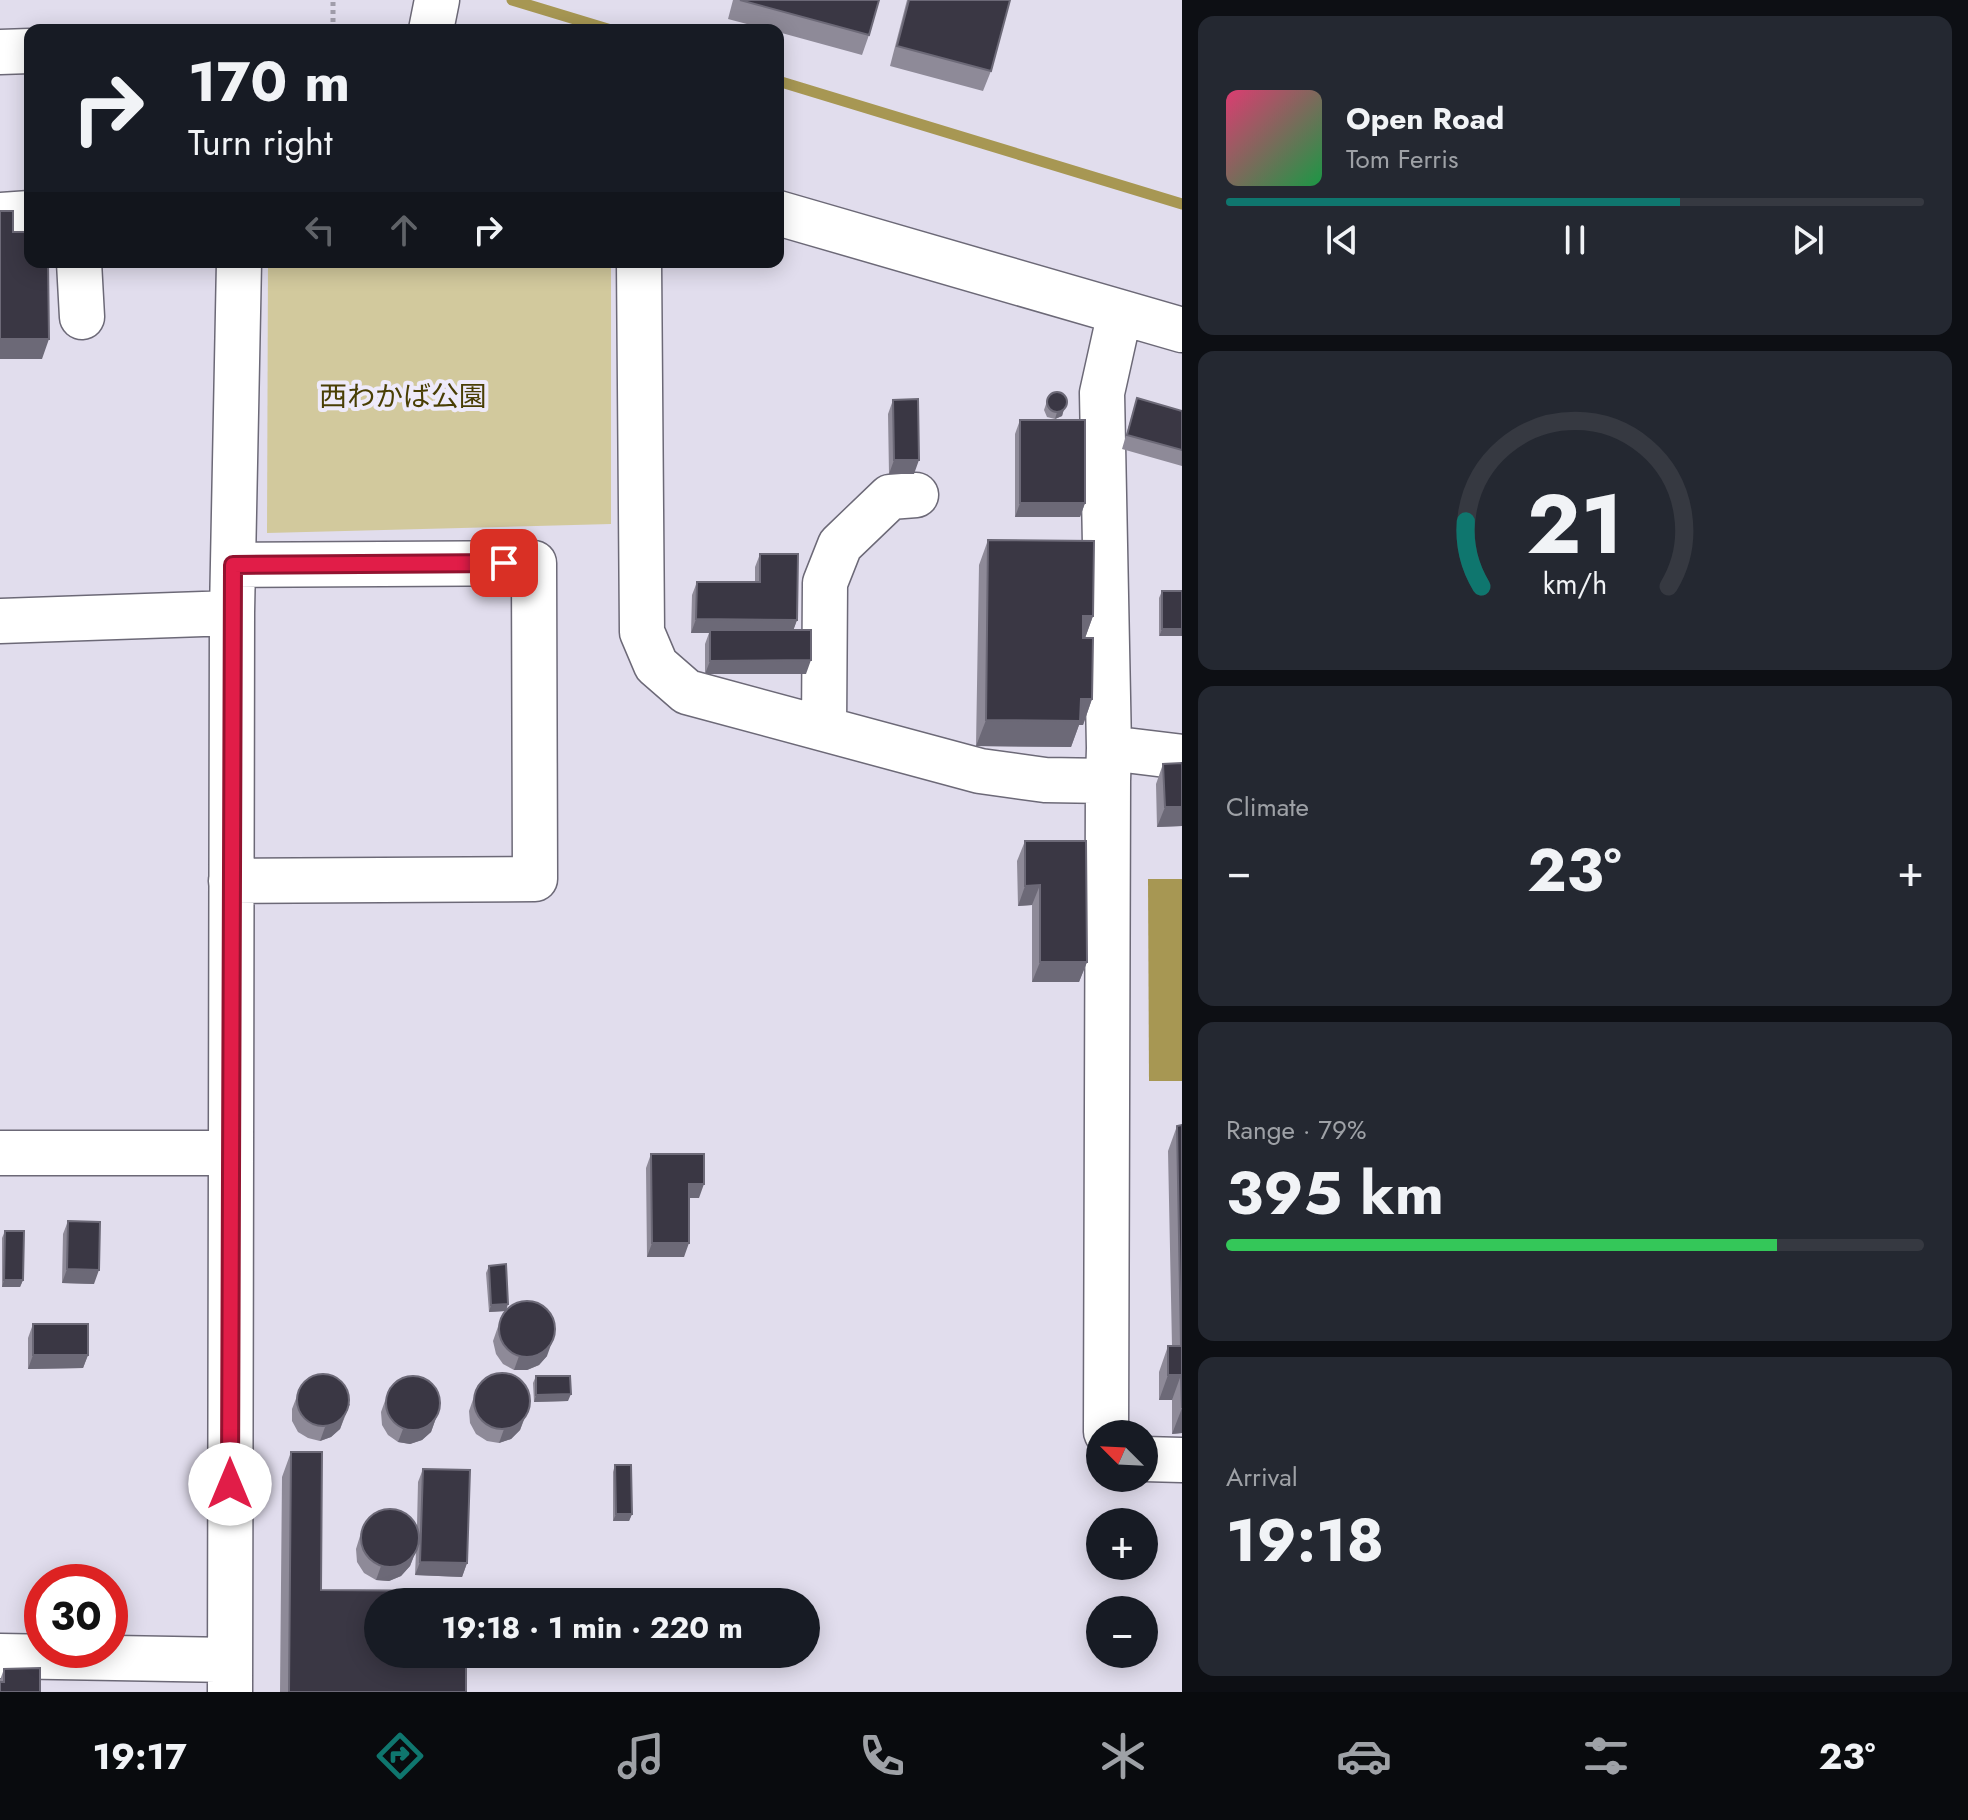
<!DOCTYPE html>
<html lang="en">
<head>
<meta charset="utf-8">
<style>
  :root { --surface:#171b24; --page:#242831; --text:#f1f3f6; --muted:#9ea1a6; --line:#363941; --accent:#0f766e }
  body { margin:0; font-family:Jost,"Noto Sans JP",sans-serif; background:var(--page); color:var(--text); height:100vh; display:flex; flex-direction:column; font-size:30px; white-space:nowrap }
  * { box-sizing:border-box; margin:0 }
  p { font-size:26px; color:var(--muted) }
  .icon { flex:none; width:44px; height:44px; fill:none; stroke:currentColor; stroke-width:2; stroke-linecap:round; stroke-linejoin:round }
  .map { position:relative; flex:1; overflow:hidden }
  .drawer { display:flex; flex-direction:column; gap:16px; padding:16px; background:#0d0f14; width:786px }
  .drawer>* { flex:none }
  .banner { position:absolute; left:24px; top:24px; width:760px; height:244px; border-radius:16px; box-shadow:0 4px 20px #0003; background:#171b24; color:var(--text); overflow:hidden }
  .needle { width:52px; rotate:294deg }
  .buttons { position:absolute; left:1086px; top:1420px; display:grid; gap:16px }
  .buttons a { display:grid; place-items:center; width:72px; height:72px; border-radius:50%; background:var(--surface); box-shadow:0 4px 20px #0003; font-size:40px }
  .speed { position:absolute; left:24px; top:1564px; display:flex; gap:16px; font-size:40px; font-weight:700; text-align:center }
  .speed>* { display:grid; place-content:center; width:104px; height:104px; border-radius:50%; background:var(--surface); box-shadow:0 4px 20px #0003; line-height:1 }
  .speed .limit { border:12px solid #d22; background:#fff; color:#111 }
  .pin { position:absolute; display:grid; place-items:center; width:68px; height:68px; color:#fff; margin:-34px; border-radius:16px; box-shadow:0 4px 12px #0006 }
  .me { position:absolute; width:88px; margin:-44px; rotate:0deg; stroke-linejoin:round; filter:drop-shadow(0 0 6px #0008) }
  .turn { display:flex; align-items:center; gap:28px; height:168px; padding:0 32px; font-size:36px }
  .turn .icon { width:104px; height:104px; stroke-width:2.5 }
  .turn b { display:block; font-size:56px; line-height:68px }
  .lanes { display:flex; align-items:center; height:76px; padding:0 32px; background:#0003; justify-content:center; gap:40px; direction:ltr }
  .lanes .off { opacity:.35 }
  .big { font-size:60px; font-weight:700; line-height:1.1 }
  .drawer .card { flex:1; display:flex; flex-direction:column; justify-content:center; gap:12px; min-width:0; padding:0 28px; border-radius:16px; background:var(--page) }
  .drawer .dial { align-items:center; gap:0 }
  .dial svg { height:208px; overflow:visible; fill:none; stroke:var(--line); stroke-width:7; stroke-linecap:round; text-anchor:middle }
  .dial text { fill:var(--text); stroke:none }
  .song { display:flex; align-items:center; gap:24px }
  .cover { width:96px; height:96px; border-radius:12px; background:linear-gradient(135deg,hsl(340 70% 55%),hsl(140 70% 35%)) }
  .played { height:8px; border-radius:4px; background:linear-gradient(90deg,var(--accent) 65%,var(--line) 65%) }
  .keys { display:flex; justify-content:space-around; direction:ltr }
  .heat { display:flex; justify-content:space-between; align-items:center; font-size:44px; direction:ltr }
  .charge { height:12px; border-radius:6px; background:linear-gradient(90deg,#34c759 79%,var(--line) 0) }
  .trip { position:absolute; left:364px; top:1588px; width:456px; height:80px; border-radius:40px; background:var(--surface); box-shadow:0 4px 20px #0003; font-weight:700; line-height:80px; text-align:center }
  .dock { display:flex; height:128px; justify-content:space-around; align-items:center; background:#090b0e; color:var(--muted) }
  .dock .icon { width:56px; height:56px }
  .dock .active { color:var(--accent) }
  .dock b { font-size:36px; color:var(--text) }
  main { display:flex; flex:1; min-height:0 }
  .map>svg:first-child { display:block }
  .green { fill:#d2c99d }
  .water { fill:#a79753 }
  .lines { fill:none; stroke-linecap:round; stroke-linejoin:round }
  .stream { stroke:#a79753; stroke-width:11 }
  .minor-casing { stroke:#6c6977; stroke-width:47 }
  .path { stroke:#a09daa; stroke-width:5; stroke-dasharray:4 4; stroke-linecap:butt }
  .minor { stroke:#fff; stroke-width:44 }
  .wall { fill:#8e8a98 }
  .shaded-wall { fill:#6c6977 }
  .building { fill:#3a3744; stroke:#6c6977; stroke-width:2 }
  .route-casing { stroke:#92132f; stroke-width:20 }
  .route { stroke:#e11d48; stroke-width:14 }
  .labels { text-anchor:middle; stroke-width:8; stroke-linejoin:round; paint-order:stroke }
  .park-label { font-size:28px; fill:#493e04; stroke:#eeeafa }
</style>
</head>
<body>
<main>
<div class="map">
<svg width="1182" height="1692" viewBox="0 0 1182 1692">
  <rect width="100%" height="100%" fill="#e1dded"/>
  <!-- green -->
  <path class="green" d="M268 262H611V524L267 533Z"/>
  <!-- water -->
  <path class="water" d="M1148 879H1182V1081H1149Z"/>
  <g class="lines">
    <!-- stream -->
    <path class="stream" d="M512 0 611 30
      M778 81 1182 204"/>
    <defs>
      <path id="minor" d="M431 30 437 0
        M0 52 30 51
        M778 213 1182 330
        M0 215 30 213
        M79 262 82 317
        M639 262 642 632 656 665 687 692 980 771 1045 780 1108 781
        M0 621 232 613
        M824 728 825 583 840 545 890 497 916 495
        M1109 748 1182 757
        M231 881 535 879 534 563 233 565
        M0 1153H230
        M1107 1434 1106 1432 1108 781 1109 748 1102 393 1120 312
        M1144 1459 1182 1460
        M0 1656 230 1660
        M230 1692 232 613 239 262"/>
    </defs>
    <!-- minor casing -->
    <use href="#minor" class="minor-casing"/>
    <!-- path -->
    <path class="path" d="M333 30V0"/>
    <!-- minor -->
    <use href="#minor" class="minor"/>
  </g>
  <!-- wall -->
  <path class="wall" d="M733 0H879L869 35 862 55 778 32V30H770L728 19Z
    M907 0H1010L991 71 983 91 890 66Z
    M27 149H30V191L26 192 25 156Z
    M1049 395 1064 409 1062 416 1055 419 1047 417 1044 410Z
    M1137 398 1182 411V466L1122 449Z
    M893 400 914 474H889L888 414Z
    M1020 420 1085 503 1080 517H1015V434Z
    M988 540 1093 616 1085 638 1092 699 1083 725H1079L1071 747 976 746 979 565Z
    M760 554 797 620 793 630 806 674H705V644L709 633H691L692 595 697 582H755V567Z
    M1162 591H1182L1159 636V598Z
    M1182 763V826L1157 827 1156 784 1163 764Z
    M1025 841 1087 962 1079 982H1032V905L1018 906 1017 861Z
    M1182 1125V1433L1172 1434V1400H1159V1372L1168 1346H1172L1168 1151 1177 1126Z
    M651 1154 699 1198H689L684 1257H647L646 1168Z
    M68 1221 94 1284 62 1283 63 1234Z
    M5 1231 23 1280 20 1287H2V1238Z
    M489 1266 507 1309 547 1356 539 1365 527 1370H514L503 1364 496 1354 493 1341 502 1315 505 1311 489 1312 486 1273Z
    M33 1324 88 1355 83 1368 28 1369V1338Z
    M536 1376 568 1401 534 1402 533 1383Z
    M478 1385 530 1405 520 1430 511 1439 499 1443 487 1441 476 1434 470 1423 469 1411Z
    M390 1387 440 1407 431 1432 422 1440 410 1444 398 1442 388 1435 382 1425 381 1412Z
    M297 1396 350 1404 340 1429 331 1437 320 1441 308 1438 298 1432 292 1421V1409Z
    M291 1452 321 1590 466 1692H280L282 1477Z
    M615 1465 632 1514 629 1521H613V1472Z
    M423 1469 467 1563 462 1577 415 1575 416 1551 410 1566 401 1576 389 1581 376 1580 364 1573 357 1562 356 1549 364 1523 417 1526 418 1482Z
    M4 1669 40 1692H0V1680Z"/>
  <!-- shaded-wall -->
  <path class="shaded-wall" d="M0 339H49L42 359H0Z
    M1064 409 1062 416 1055 419 1057 412Z
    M894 460H919L914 474H889Z
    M1020 503H1085L1080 517H1015Z
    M1083 616H1093L1084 641H1074Z
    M696 619 797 620 792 634 710 630 709 633H691Z
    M1162 629H1182V636H1159Z
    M811 660 806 674H705L710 661Z
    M1081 699H1092L1083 725H1079L1071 747 976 746 986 720Z
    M1165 807H1182V826L1157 827Z
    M1040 885 1032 905 1018 906 1025 886Z
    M1040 962H1087L1079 982H1032Z
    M689 1184H704L699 1198H684Z
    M652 1243H689L684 1257H647Z
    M67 1269 99 1270 94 1284 62 1283Z
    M4 1280H23L20 1287H2Z
    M508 1304 506 1311 489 1312 491 1305Z
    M552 1342 547 1356 539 1365 527 1370H514L519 1356Z
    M33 1355H88L83 1368 28 1369Z
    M1168 1375H1181L1172 1400H1159Z
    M571 1394 568 1401 534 1402 536 1395Z
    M1182 1408V1433L1172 1434Z
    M345 1415 340 1429 331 1437 320 1441 325 1427Z
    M525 1416 520 1430 511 1439 499 1443 504 1429Z
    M436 1418 431 1432 422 1440 410 1444 398 1442 403 1429Z
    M616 1514H632L629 1521H613Z
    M415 1553 410 1566 401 1576 389 1581 376 1580 381 1566Z
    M420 1562 467 1563 462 1577 415 1575Z"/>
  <!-- building -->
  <path class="building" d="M740 0H879L869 35Z
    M909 0H1010L991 71 897 46Z
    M27 149H30V184L28 185Z
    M0 211H13V232H30V262H48L49 339H0Z
    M1047 402a10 10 0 1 1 20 0a10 10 0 1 1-20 0Z
    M1137 398 1182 411V450L1127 435Z
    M918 399 919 460H894L893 400Z
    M1020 420H1085V503H1020Z
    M988 540 1094 541 1093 616H1083V638H1093L1092 699H1081L1080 721 986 720Z
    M760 554H798L797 620 696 619 697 582H760Z
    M1162 591H1182V629H1162Z
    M710 630H811V660L710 661Z
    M1182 763V807H1165L1163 764Z
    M1025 841H1086L1087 962H1040V885L1025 886Z
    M1182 1125V1408L1181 1375H1168V1346H1181L1177 1126Z
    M651 1154H704V1184H689V1243H652Z
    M68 1221 100 1222 99 1270 67 1269Z
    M5 1231H24L23 1280H4Z
    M506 1264 508 1304 491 1305 489 1266Z
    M499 1329a28 28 0 1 1 56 0a28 28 0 1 1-56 0Z
    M33 1324H88V1355H33Z
    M474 1401a28 28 0 1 1 56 0a28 28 0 1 1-56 0Z
    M297 1400a26 26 0 1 1 52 0a26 26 0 1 1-52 0Z
    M386 1403a27 27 0 1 1 54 0a27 27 0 1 1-54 0Z
    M536 1376H570L571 1394 536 1395Z
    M291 1452H322L321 1590 467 1591V1602H378V1654H466V1692H289Z
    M615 1465H631L632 1514H616Z
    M423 1469 470 1470 467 1563 420 1562Z
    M361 1538a29 29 0 1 1 58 0a29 29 0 1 1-58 0Z
    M40 1668V1692H0V1682H4V1669Z"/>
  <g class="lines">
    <defs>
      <path id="route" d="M230 1484 233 565 504 563"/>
    </defs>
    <!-- route casing -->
    <use href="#route" class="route-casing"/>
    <!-- route -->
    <use href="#route" class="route"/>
  </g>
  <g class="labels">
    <!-- park labels -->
    <g class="park-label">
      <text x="403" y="406">西わかば公園</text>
    </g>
  </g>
</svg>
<div class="buttons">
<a><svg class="needle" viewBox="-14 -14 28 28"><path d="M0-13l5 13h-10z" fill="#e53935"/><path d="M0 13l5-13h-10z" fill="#9ea1a6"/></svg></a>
<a>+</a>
<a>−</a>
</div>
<div class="speed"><div class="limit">30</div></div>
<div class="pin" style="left:504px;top:563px;background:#d93025"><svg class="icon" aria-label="arrive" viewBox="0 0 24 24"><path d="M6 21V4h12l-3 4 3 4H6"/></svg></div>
<svg class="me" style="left:230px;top:1484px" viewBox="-20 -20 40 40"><circle r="19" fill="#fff"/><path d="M0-13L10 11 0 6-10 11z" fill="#e11d48"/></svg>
<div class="trip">19:18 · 1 min · 220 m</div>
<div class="banner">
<div class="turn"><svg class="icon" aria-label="right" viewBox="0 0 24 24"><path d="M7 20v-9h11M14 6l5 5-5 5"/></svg><div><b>170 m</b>Turn right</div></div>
<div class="lanes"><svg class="icon off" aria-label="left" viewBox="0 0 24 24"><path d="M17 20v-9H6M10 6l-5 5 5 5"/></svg><svg class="icon off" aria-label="ahead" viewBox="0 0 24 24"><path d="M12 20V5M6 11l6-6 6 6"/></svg><svg class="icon" aria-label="right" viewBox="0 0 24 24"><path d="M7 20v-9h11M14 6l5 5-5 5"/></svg></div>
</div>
</div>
<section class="drawer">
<div class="card">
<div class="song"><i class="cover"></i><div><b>Open Road</b><p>Tom Ferris</p></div></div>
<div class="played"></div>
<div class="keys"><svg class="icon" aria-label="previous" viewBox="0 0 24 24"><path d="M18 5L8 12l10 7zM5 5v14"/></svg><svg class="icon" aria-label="pause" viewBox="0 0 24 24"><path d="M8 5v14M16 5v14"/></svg><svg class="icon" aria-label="next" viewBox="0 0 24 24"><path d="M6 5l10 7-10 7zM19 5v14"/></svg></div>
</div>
<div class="card dial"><svg viewBox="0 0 100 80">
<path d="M14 69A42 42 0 1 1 86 69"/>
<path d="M14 69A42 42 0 0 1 8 44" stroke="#0f766e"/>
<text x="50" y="56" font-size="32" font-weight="700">21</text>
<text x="50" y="72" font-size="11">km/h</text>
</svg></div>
<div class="card"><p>Climate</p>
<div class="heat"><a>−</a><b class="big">23°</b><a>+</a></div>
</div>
<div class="card"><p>Range · 79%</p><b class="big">395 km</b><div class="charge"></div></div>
<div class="card"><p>Arrival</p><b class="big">19:18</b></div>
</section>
</main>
<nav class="dock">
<b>19:17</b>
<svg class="icon active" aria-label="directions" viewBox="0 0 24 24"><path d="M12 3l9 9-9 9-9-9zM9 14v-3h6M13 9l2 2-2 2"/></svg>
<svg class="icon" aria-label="music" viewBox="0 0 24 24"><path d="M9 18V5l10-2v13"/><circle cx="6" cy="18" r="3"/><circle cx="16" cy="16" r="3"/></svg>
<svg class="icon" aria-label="phone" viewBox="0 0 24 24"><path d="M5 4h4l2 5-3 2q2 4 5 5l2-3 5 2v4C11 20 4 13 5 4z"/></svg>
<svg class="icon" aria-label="climate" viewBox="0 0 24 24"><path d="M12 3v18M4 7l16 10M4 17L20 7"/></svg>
<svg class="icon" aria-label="car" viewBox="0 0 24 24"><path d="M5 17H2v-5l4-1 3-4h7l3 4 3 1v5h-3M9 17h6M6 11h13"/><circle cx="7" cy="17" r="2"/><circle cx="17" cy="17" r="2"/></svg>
<svg class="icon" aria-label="filters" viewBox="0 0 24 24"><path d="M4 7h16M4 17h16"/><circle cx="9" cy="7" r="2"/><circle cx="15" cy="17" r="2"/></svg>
<b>23°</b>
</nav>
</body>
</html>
